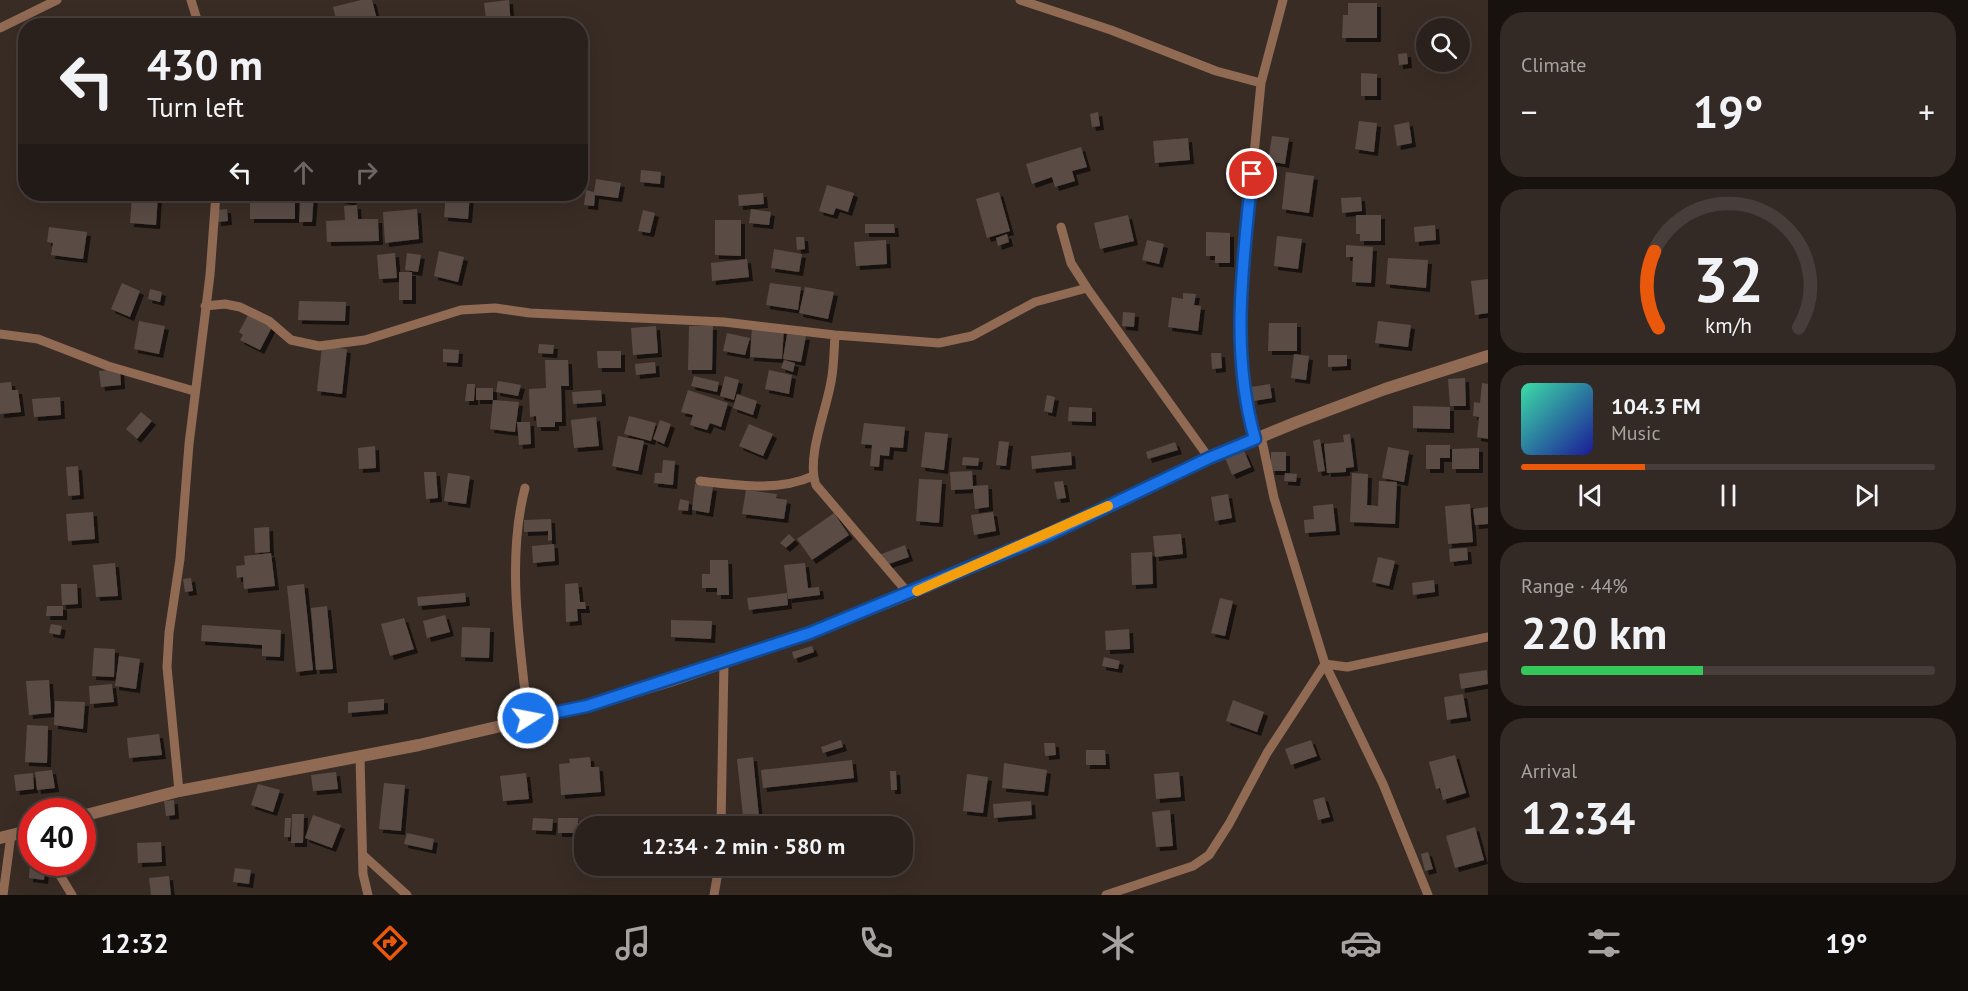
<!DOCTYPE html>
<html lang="en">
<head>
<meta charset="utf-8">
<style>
  :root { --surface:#2b211c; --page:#332925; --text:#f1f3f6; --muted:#a6a3a3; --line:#473e3b; --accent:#ea580c }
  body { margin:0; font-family:"PT Sans",sans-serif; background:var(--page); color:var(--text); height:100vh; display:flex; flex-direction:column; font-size:22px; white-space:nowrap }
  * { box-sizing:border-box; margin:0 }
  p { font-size:20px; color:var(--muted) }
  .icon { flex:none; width:33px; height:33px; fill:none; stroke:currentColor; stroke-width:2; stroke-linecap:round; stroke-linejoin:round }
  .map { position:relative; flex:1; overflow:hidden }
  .sheet { display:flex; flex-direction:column; gap:12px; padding:12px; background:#18120f; width:480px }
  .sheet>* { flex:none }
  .guide { position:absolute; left:18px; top:18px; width:570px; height:183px; border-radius:24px; box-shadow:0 6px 24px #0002,0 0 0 2px var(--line); background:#2b211c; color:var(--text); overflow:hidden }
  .buttons { position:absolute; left:1416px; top:18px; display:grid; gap:12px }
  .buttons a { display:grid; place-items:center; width:54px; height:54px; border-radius:50%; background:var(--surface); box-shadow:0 6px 24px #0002,0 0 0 2px var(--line); font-size:30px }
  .speed { position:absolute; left:18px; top:798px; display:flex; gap:12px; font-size:30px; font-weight:700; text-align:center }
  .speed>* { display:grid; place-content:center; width:78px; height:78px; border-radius:50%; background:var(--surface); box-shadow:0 6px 24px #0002,0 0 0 2px var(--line); line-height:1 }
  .speed .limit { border:9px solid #d22; background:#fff; color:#111 }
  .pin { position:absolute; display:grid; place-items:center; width:51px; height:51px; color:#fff; margin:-26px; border:3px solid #fff; border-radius:50%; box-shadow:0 2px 6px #0007 }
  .me { position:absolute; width:66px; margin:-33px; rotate:79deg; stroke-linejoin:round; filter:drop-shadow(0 0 4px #0008) }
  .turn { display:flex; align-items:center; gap:21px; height:126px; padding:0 30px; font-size:27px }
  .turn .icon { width:78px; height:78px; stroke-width:2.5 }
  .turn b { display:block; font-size:42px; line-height:51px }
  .lanes { display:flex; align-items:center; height:57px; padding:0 30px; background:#0003; justify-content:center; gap:30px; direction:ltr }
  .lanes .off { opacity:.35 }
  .big { font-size:45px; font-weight:700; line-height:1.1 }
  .sheet .card { flex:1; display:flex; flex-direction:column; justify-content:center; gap:9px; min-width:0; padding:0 21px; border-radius:24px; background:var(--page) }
  .sheet .dial { align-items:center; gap:0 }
  .dial svg { height:156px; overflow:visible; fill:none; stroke:var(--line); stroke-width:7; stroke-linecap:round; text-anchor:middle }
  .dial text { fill:var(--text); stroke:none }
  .song { display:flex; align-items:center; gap:18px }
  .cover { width:72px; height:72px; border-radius:9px; background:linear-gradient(135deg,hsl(160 70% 55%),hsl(240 70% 35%)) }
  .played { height:6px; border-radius:3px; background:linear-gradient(90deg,var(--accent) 30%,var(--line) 30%) }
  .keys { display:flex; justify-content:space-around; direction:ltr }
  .heat { display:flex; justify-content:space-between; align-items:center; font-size:33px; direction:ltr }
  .charge { height:9px; border-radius:4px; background:linear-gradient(90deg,#34c759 44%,var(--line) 0) }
  .trip { position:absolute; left:574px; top:816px; width:339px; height:60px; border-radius:24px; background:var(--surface); box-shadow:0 6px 24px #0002,0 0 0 2px var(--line); font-weight:700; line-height:60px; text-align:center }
  .menu { display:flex; height:96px; justify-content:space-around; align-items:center; background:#110d0b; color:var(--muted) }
  .menu .icon { width:42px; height:42px }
  .menu .selected { color:var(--accent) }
  .menu b { font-size:27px; color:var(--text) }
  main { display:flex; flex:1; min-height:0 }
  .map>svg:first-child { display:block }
  .building { fill:#5a4c44; filter:url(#shadow) }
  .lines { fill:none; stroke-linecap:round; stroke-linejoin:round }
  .minor { stroke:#916a54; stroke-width:9 }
  .tertiary { stroke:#916a54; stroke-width:12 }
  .route-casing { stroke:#114b97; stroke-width:15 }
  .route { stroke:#1a73e8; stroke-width:10 }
  .slow { stroke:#f59e0b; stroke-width:10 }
</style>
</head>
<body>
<main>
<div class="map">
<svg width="1488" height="895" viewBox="0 0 1488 895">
  <defs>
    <filter id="shadow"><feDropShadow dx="4" dy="4" stdDeviation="0" flood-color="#0009"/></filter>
  </defs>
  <rect width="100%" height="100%" fill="#392c25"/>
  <!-- building -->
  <path class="building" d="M361 0H372L378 23 338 26 333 7Z
    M509 0 511 26H487L484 3Z
    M1348 3H1377V38H1342L1343 15H1348Z
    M1407 53 1408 64 1399 65 1398 54Z
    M1361 73 1377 74V96H1361Z
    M1098 112 1100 126 1092 127 1090 114Z
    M1359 121 1377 123 1374 152 1355 149Z
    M1409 122 1412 143 1397 146 1394 125Z
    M1272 136 1289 138 1285 164 1268 161Z
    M1188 138 1190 160 1155 163 1153 141Z
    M1081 147 1087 167 1072 171 1075 181 1055 187 1052 177 1032 184 1026 164Z
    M641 170 661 172 660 184 640 182Z
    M1286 172 1314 176 1309 213 1282 209Z
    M596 179 621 183 618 198 595 195 594 206 584 205 586 190 594 192Z
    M827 185 854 193 848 212 836 208 833 215 819 211Z
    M999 192 1010 231 987 238 976 199Z
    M763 193 764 204 739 206 738 195Z
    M258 194H295V219H250V196H258Z
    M301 194H314L312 222H299Z
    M331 194H354L352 202 330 197Z
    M446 194H470L468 219 444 217Z
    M132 195 158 196 156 225 130 223Z
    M1361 197 1362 211 1342 213 1341 198Z
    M357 205 358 219H378L379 241 327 242 326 221 345 220 344 206Z
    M227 209 228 221 217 222 216 210Z
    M417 209 419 239 385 243 383 212Z
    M751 209 771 212 769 225 749 223Z
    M643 210 655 213 650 233 638 231Z
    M1128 215 1134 241 1100 249 1094 223Z
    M1356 215H1381V241H1360V234H1356Z
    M715 220H741V256L715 255Z
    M865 224H894L895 233H865Z
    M1435 225 1436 240 1415 242 1414 227Z
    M49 227 87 232 83 259 51 255 53 243 47 242Z
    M1206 232 1230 233V263H1215V256H1206Z
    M1007 234 1009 242 998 246 996 238Z
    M1277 236 1302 239 1298 269 1274 266Z
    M796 237H804L805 249 797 250Z
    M886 240 887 264 856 266 854 242Z
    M1147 240 1164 244 1159 264 1142 260Z
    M1346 245 1373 247 1371 283 1352 282 1353 257H1346Z
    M774 249 802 254 799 272 771 268Z
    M439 251 464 257 458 282 434 276Z
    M395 253 397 278 379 279 377 255Z
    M407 253 421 255 418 272 405 270Z
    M1388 258 1428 260 1426 288 1386 284Z
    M747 259 749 277 712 281 711 263Z
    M399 272H412V300H399Z
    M1488 279V313L1475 315 1471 281Z
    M122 283 140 291 130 317 111 309Z
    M770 283 801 287 798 310 766 305Z
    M805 287 834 292 828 319 799 313Z
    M150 289 162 292 160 302 148 299Z
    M1183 293 1196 294 1194 305 1201 306 1198 331 1168 327 1172 297 1183 299Z
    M299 301 346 302 345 321 298 320Z
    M1123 312 1135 313 1134 327 1122 326Z
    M248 315 272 327 260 350 240 340 243 335 239 332Z
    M139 321 165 326 159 354 134 349Z
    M1378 321 1411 325 1408 347 1375 343Z
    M1269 323H1297V351H1268Z
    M656 326 658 353 633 355 631 328Z
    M689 326H713L712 370H688Z
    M752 327 784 329 782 359 750 357Z
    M727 333 750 338 745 355 723 351Z
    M787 334 806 336 801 362 783 359Z
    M539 344 554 345 553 354 538 353Z
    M322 346 347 349 342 394 317 391Z
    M443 349 459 350 458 363 443 362Z
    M597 351H621V368H598Z
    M1211 353H1221L1222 368 1212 369Z
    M1294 354 1309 356 1306 380 1291 378Z
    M1328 355H1347V366L1328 367Z
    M545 360H568L569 386H561L562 422H555V427H537L536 416 530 417 529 389 546 388Z
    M784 360 795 363 793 372 781 368Z
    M655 362 656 373 636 375 635 364Z
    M120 369 121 385 101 387 99 371Z
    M769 370 792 375 789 394 765 389Z
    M694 376 719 382 717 392 691 386Z
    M725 376 739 380 734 400 720 396Z
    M1465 378 1466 406H1450L1448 379Z
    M498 381 521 385 518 396 496 392Z
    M11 382 12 390H18L21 412 0 414V383Z
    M1482 383 1488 384V439L1477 437 1479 417 1473 416 1474 402 1480 403Z
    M467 384H475L474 401H465Z
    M1270 384 1272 398 1254 401 1251 387Z
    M476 388H493V400L519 402 515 432 490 429 493 400H476Z
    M601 390 602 402 573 404 572 392Z
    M688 390 728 403 721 427 710 423 707 430 690 425 693 415 681 412Z
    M737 394 757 401 753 415 733 408Z
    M1047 395 1055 397 1052 413 1044 411Z
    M60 397 61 415 34 417 32 399Z
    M1413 406 1450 407V429L1413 428Z
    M1069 407 1092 408V422L1068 421Z
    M141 412 152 421 137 439 126 429Z
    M629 416 656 423 651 441 624 434Z
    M596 417 599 446 574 448 571 420Z
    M660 420 671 424 664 444 653 439Z
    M517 422H530L531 444 519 445Z
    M864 423 905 427 903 448 890 447 889 456 880 455 879 467 870 466 872 445 861 444Z
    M749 424 773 434 763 456 739 446Z
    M925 432 948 434 944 470 921 467Z
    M1350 434 1354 467 1346 468V472L1327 473 1324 444 1344 442 1343 435Z
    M618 436 644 441 638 471 612 466Z
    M1320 439 1325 471 1318 472 1313 441Z
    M999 441 1009 442 1006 466 996 465Z
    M1175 442 1178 450 1148 459 1146 452Z
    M1426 445H1450V458H1440V469H1426Z
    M375 446 376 468 359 469 358 448Z
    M1388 447 1409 451 1404 482 1382 478Z
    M1479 448V469H1452V449Z
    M1234 451 1236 454 1244 451 1251 467 1232 475 1224 455Z
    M1071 452 1072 465 1032 469 1031 456Z
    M1271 452H1286V471H1271Z
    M963 457 979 458 978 466 962 465Z
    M663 460 675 461 673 485 654 483 655 473H662Z
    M78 466 80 495 68 496 66 467Z
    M972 471 973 486 988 485 989 507 975 509 973 489 951 490 950 472Z
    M424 472H436L438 498 426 499Z
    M448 473 470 476 466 504 444 501Z
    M1285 473 1297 474 1296 482 1284 481Z
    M1352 473 1368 474 1367 505 1378 506 1379 481 1397 482 1395 524 1350 522Z
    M919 479 942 480 939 523 916 521Z
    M1063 481 1066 498 1057 499 1054 482Z
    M695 484 713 487 709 513 692 510Z
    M746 490 777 494 776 498 787 500 784 519 742 514Z
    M1228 494 1232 518 1215 521 1211 497Z
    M680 499 689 501 688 511 678 510Z
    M1333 504 1336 531 1305 533 1304 520 1314 519 1313 506Z
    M1470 504 1473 542 1448 544 1445 506Z
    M1488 507V524L1475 525 1473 509Z
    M93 512 95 539 68 541 66 514Z
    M993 512 996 531 974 535 971 515Z
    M834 513 849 535 812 560 797 539Z
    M551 519 552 540 548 541V531L524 532V520Z
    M269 527 270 552 255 553 254 528Z
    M789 534 795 540 786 548 780 543Z
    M1181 534 1183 554 1155 557 1153 536Z
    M554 544 555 561 533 563 532 546Z
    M905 545 909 557 883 566 879 555Z
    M1467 548 1468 560 1450 562 1449 549Z
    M1152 552 1153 584 1132 585 1131 553Z
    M271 553 275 586 244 589 243 577 237 578 236 566 245 565 244 556Z
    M1378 557 1395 561 1389 586 1372 582Z
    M710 560H728L729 595H717V588H702V574H710Z
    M115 563 118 596 96 597 93 565Z
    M805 563 808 588 819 587 820 595 788 599 784 565Z
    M191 578 193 591 185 592 183 579Z
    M1434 580 1435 592 1413 595 1412 583Z
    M578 583 580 602H585L586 609H577L578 621 566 622 565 584Z
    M61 584H77L78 604 62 605Z
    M304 584 313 670 296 672 287 586Z
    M465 593 466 602 418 606 417 597Z
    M787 593 788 605 749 610 747 598Z
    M1220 598 1233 601 1225 636 1211 633Z
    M47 606H63V616H46Z
    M327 606 333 669 316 670 311 608Z
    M445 615 450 632 427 638 423 621Z
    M404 618 414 649 390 656 381 624Z
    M671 620 712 621 711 639 671 637Z
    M51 624 62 626 60 635 49 633Z
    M202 625 281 630 280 657 262 656V645L201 641Z
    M462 627 490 628 489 658 461 657Z
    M1129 629 1130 649 1106 650 1105 631Z
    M812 646 814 652 794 659 792 652Z
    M94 648 115 649 114 677 92 676Z
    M119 656 140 659 136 689 115 686Z
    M1104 657 1120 661 1118 669 1102 666Z
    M1487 670 1488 684 1461 689 1459 674Z
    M49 680 51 713 29 715 26 681Z
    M112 684 114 702 90 704 89 686Z
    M1463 694 1467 717 1447 720 1444 697Z
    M384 699V710L348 713V702Z
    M1233 700 1264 712 1257 732 1226 721Z
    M55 701 85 702 83 729 54 725Z
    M543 720 546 729 532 733 529 724Z
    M27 725 48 726 47 763 25 762Z
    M159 734 162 755 129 758 127 738Z
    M841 740 843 747 823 753 821 747Z
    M1311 740 1317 756 1291 765 1285 749Z
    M1044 743H1055L1056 755 1045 756Z
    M1086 750H1105L1106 765H1086Z
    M1455 755 1466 793 1443 800 1440 788 1436 789 1429 762Z
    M590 757 591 767H599L601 792 561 795 559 764 570 763 569 759Z
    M753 757 760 826H744L737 759Z
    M852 760 854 778 763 788 761 770Z
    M1004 763 1047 770 1044 792 1002 788Z
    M52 770 55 788 37 790 35 772Z
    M890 771H896L897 790H891Z
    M336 772 338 789 313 791 311 775Z
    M1179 772 1181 797 1156 799 1154 774Z
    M33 773 34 789 16 791 14 775Z
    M526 773 529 799 503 801 500 776Z
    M967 774 988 777 983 813 963 811Z
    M384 783 405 785 401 831 379 829Z
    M258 784 280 790 273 812 251 805Z
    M1324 797 1330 817 1318 820 1313 800Z
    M174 800 175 815 166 816 164 801Z
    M1031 801 1032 815 994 818 993 804Z
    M1170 810 1173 846 1156 847 1152 812Z
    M292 814H304L303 843H291Z
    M313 815 341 825 332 848 305 838Z
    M285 818H291L290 837H284Z
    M533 818 553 819 552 831 532 830Z
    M558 818H578V833H558Z
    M1475 827 1484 860 1455 868 1446 836Z
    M407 833 434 839 432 850 404 844Z
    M161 842 162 862 138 863 137 843Z
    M1428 852 1433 869 1425 871 1421 854Z
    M30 862H46L44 880 29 878Z
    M235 868 251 870 249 884 233 882Z
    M169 876 171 895H151L149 878Z"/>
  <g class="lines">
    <!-- minor -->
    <path class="minor" d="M191 0 199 26
      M1020 0 1111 30 1216 71 1261 83
      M0 28 57 0
      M1061 227 1071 263 1087 288 1209 458
      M205 306 225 304 240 307 269 321 291 340 319 346 365 340 461 310 495 308 530 313 724 322 835 335 939 343 972 336 1035 302 1087 288
      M0 334 38 339 108 366 194 391
      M835 335C834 351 834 367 831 382 826 411 806 458 816 485L909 594
      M1261 436 1274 498 1325 664 1383 784 1428 895
      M1255 439 1246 410 1239 338 1243 266 1261 83 1283 0
      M700 481C737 485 778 492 813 476
      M525 488C506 561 520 644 528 718
      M360 757 363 874 368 895
      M179 791 167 667 169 633 180 559 189 444 210 275 216 194
      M721 826 724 662
      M363 855 407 895
      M52 862 72 895
      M3 895 11 835
      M714 895 719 866
      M1106 895 1193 866 1209 855 1229 824 1267 753 1325 664 1347 667 1488 637"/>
    <!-- tertiary -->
    <path class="tertiary" d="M82 816 179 791 419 745 587 706 670 681 810 633 909 594 1050 534 1209 458 1297 422 1385 389 1488 356
      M0 838 32 830"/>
  </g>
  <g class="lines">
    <defs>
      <path id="route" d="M528 718 587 706 810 633 1050 534 1209 458 1255 439C1230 352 1243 263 1252 174"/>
    </defs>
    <!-- route casing -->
    <use href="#route" class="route-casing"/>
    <!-- route -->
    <use href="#route" class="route"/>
    <!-- slow -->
    <path class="slow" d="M917 591 1108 506"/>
  </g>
</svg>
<div class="buttons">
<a><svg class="icon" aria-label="search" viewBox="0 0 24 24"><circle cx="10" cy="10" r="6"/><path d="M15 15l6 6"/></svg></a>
</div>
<div class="speed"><div class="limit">40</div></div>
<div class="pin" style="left:1252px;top:174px;background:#d93025"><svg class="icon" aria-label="arrive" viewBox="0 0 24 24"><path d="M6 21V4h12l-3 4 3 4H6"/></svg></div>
<svg class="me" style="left:528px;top:718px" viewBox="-20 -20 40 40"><circle r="17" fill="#1a73e8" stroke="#fff" stroke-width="3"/><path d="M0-11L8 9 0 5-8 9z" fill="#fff"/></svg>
<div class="trip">12:34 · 2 min · 580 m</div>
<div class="guide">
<div class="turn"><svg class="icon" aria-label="left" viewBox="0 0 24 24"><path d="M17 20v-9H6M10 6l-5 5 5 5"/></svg><div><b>430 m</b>Turn left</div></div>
<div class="lanes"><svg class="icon" aria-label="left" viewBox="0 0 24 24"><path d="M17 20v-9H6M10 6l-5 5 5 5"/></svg><svg class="icon off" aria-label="ahead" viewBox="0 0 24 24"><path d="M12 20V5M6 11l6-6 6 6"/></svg><svg class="icon off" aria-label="right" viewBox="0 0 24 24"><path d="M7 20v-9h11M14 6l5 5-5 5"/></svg></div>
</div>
</div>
<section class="sheet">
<div class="card"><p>Climate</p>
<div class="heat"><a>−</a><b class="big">19°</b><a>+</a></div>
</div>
<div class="card dial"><svg viewBox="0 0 100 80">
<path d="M14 69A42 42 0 1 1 86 69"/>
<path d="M14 69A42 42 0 0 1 12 30" stroke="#ea580c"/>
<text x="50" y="56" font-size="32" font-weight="700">32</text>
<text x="50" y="72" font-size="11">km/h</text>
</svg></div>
<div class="card">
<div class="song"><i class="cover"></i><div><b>104.3 FM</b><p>Music</p></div></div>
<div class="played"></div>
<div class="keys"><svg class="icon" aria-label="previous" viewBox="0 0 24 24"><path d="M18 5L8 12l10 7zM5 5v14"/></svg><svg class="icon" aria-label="pause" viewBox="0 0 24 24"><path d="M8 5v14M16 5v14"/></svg><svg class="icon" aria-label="next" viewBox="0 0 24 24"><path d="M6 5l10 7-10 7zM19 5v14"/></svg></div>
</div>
<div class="card"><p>Range · 44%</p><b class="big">220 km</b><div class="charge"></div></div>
<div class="card"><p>Arrival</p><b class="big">12:34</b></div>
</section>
</main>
<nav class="menu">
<b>12:32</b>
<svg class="icon selected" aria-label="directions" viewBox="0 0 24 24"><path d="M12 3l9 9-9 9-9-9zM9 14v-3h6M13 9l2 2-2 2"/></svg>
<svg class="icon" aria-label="music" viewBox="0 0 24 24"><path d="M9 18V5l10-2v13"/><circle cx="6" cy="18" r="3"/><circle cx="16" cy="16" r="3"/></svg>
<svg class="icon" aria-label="phone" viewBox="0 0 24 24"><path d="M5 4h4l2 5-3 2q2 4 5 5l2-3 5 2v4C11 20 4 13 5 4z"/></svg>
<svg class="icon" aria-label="climate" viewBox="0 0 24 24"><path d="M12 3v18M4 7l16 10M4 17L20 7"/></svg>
<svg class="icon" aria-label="car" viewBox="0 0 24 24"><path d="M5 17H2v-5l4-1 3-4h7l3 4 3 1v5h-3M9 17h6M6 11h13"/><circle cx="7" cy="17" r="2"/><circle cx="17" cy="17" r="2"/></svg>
<svg class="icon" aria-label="filters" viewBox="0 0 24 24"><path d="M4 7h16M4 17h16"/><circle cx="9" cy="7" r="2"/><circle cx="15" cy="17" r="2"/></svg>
<b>19°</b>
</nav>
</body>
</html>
